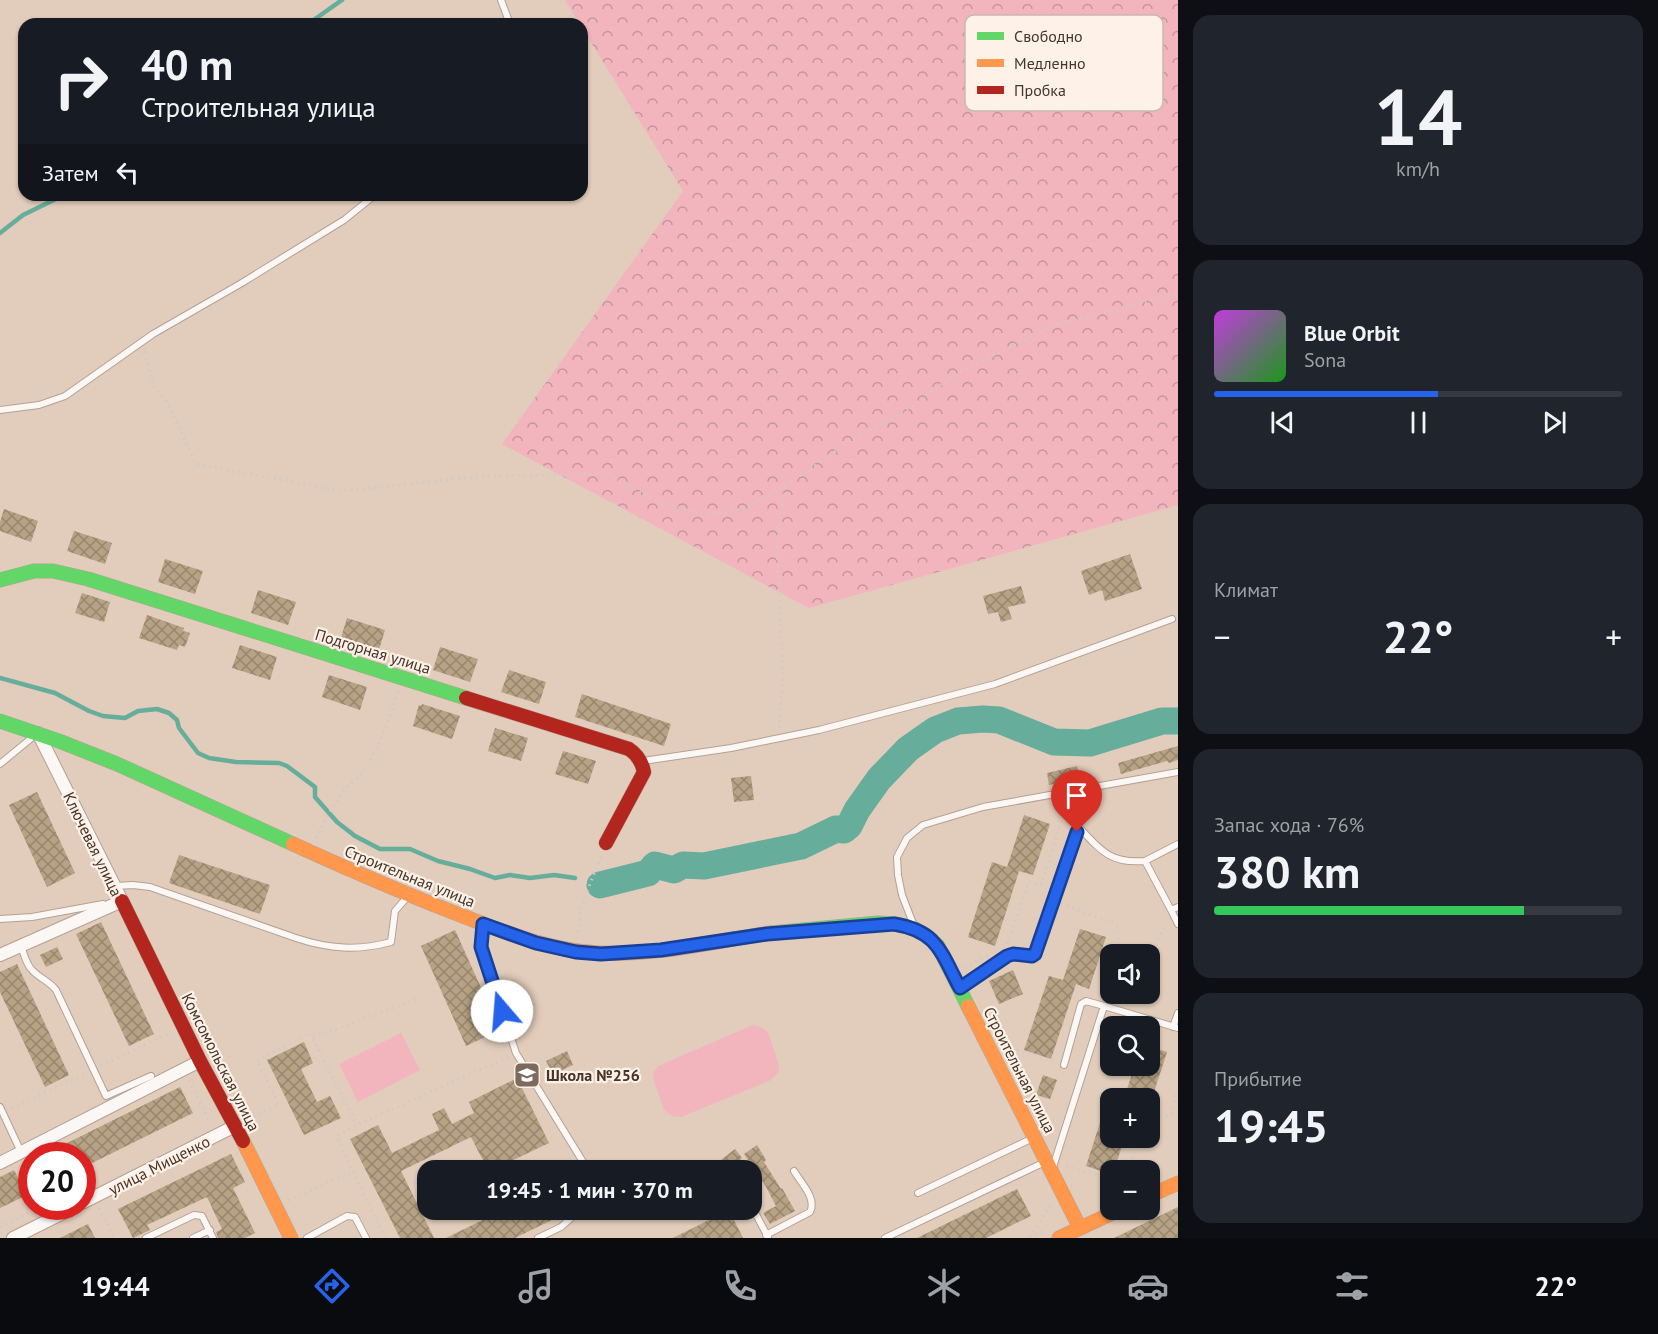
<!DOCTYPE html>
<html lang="ru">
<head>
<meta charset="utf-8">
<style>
  :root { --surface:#171b24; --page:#20242c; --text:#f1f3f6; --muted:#9ea1a6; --line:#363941; --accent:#2563eb }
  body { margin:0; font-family:"PT Sans",sans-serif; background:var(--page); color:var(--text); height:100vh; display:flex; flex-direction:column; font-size:22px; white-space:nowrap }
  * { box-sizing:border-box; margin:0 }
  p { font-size:20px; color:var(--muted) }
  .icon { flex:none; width:33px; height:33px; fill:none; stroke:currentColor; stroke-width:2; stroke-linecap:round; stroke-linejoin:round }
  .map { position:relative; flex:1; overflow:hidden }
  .drawer { display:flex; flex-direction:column; gap:15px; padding:15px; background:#0d0f14; width:480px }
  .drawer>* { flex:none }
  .top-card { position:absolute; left:18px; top:18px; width:570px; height:183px; border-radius:18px; box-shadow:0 2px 4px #0004; background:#171b24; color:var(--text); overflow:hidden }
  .controls { position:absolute; left:1100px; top:944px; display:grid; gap:12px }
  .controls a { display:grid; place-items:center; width:60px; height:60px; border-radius:12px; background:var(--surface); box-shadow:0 2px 4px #0004; font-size:30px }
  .speed { position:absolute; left:18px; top:1142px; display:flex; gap:12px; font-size:30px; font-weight:700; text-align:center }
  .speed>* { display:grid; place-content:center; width:78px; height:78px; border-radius:50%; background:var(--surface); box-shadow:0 2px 4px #0004; line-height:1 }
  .speed .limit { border:9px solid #d22; background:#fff; color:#111 }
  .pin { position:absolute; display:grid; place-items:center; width:51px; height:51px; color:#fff; margin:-62px -26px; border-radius:50% 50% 50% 0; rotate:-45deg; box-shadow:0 0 6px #0007 }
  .pin .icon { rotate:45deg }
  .me { position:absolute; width:66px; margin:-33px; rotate:342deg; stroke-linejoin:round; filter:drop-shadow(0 0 4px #0008) }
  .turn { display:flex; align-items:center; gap:21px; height:126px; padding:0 24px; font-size:27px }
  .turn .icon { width:78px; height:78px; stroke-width:2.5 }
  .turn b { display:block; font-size:42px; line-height:51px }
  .then { display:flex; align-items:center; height:57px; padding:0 24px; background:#0003; gap:12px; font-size:22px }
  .big { font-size:45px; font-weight:600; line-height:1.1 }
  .drawer .widget { flex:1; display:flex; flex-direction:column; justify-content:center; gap:9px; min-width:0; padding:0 21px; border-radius:18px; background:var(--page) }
  .drawer .dial { align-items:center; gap:0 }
  .dial b { font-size:78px; line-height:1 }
  .song { display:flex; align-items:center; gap:18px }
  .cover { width:72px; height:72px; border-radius:9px; background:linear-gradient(135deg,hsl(290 70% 55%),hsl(120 70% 35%)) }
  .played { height:6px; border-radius:3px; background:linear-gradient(90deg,var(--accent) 55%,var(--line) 55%) }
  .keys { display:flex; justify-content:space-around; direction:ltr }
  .heat { display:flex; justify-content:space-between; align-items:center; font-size:33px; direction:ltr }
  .charge { height:9px; border-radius:4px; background:linear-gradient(90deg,#34c759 76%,var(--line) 0) }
  .trip { position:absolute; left:417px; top:1160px; width:345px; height:60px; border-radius:18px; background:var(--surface); box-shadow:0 2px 4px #0004; font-weight:600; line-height:60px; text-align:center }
  .tab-bar { display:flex; height:96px; justify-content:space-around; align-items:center; background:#090b0e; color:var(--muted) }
  .tab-bar .icon { width:42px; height:42px }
  .tab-bar .on { color:var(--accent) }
  .tab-bar b { font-size:27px; color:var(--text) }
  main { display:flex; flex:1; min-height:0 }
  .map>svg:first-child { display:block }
  .forest { fill:url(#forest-crowns) }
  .pitch { fill:#f2b5be }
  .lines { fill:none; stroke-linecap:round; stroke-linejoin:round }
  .stream { stroke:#66ad9c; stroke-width:4.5 }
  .river { stroke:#66ad9c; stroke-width:27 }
  .building { fill:url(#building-cross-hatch) }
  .lane-casing { stroke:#b3a294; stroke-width:8 }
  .street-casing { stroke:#b3a294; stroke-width:14 }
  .fast-casing { stroke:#b3a294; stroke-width:15 }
  .slow-casing { stroke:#b3a294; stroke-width:15 }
  .jam-casing { stroke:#b3a294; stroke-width:15 }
  .path { stroke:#d1cac5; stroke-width:3; stroke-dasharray:1.5 4.5; stroke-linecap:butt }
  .lane { stroke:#fbf7f5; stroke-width:6 }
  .street { stroke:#fbf7f5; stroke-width:12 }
  .fast { stroke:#63d668; stroke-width:14 }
  .slow { stroke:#ff974d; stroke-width:14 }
  .jam { stroke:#b3261e; stroke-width:14 }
  .route-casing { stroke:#184099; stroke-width:15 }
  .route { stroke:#2563eb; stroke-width:10 }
  .labels { text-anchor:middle; stroke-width:4.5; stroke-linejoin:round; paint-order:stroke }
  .street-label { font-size:16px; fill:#463629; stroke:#fef1e7 }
  .poi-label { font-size:16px; font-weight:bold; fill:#463629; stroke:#fef1e7; text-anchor:start }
  .key { fill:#fef1e7; stroke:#c7b9ae; stroke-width:1.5 }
  .key-label { font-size:16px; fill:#463629 }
</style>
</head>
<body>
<main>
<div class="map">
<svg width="1178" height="1238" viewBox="0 0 1178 1238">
  <defs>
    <pattern id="forest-crowns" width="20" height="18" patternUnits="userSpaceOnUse" patternTransform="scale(1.5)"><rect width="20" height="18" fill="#f2b5be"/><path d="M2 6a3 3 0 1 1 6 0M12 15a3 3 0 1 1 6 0" fill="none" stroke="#c6949a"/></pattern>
    <pattern id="building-cross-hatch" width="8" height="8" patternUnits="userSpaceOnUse" patternTransform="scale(1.5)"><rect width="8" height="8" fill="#b7a285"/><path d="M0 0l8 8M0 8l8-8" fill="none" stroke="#97856d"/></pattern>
  </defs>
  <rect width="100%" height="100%" fill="#e2ccbb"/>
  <!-- forest -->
  <path class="forest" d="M565 0H1178V505L809 608 502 444 683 191 582 28V24H580Z"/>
  <!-- pitch -->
  <path class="pitch" d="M753 1025 761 1027 768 1032 779 1066 778 1073 771 1080 681 1117 672 1116 664 1110 653 1078 654 1072 658 1066Z
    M401 1033 420 1070 358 1102 339 1064Z"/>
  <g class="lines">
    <!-- stream -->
    <path class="stream" d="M308 24 342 0
      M0 233 23 215 64 195
      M0 678 55 693 89 711 103 716 125 718 138 711 157 709 169 713 177 720 179 728 198 753 209 758 236 762 279 763 287 766 315 787V797L337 822 355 836 380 849H410L438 861 470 869 495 878 510 875 530 878 554 875 575 878"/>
    <!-- river -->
    <path class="river" d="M600 885 648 873 655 865 674 870 683 865 704 866 801 846 836 829 844 830 849 826 857 810 879 779 908 749 935 730 958 721 983 719 999 720 1054 742 1090 743 1162 721H1178"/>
  </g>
  <!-- building -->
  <path class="building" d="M4 509 38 521 31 542 0 531V522Z
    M74 531 112 543 105 564 67 551Z
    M1130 554 1142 589 1105 601 1102 590 1089 595 1081 571Z
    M165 559 203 571 195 594 158 582Z
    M1021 586 1026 603 1008 607 1012 619 1001 622 998 612 988 614 983 596Z
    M258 590 296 602 288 625 251 613Z
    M82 593 110 602 104 622 75 613Z
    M147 615 184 628 183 631 190 633 185 647 179 645 177 650 139 638Z
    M347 618 385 630 378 653 340 641Z
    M240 645 277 657 270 680 232 668Z
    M440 647 478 659 470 682 433 670Z
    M509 670 546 682 539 704 501 692Z
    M329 675 367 687 360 710 322 697Z
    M582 694 671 724 664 746 575 717Z
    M422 704 460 716 452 739 413 726 419 705 421 706Z
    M495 728 528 738 521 761 488 751Z
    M1178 746V760L1169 763 1167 761 1121 774 1118 763Z
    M563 751 596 761 588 784 555 774Z
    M1077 766 1080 778 1049 785 1047 773Z
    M751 776 754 800 734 802 731 778Z
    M37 792 75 873 47 887 9 805Z
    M1024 815 1050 824 1033 875 1019 871 995 946 968 937 992 862 1007 867Z
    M179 855 270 885 260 914 169 883Z
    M101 922 154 1034 129 1046 76 934Z
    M1080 929 1106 937 1089 989 1076 984 1051 1059 1024 1050 1049 976 1063 980Z
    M455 930 500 1030 466 1046 421 946Z
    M57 947 63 959 46 967 40 955Z
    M17 964 69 1075 45 1087 0 992V972Z
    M1013 970 1023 994 999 1004 989 981Z
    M304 1042 313 1063 301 1069 317 1102 330 1096 341 1118 304 1135 267 1060Z
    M1149 1046 1167 1052 1152 1098H1124L1135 1065H1149Z
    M567 1051 573 1065 553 1074 546 1061Z
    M1043 1075 1057 1080 1050 1099 1036 1095Z
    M517 1078 549 1143 507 1163 511 1170H488L471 1137 401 1171 434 1238H400L350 1139 378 1125 392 1153 439 1130 432 1114 444 1108 452 1124 474 1113 469 1102Z
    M180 1087 193 1113 82 1168V1155H43Z
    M1108 1098H1110V1137H1125L1114 1170H1110V1174L1086 1166Z
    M757 1145 766 1160 764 1162 781 1189 782 1188 795 1211 770 1224 763 1213 776 1206 765 1185 744 1154Z
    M735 1149 742 1158 727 1170H708Z
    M231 1154 245 1182 233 1188 255 1233 245 1238H218L216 1232 222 1229 207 1197 147 1225 150 1230 133 1238 118 1209Z
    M14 1170 27 1195 0 1208V1177Z
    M1017 1189 1031 1216 986 1238H917Z
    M1178 1207V1238H1114Z
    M505 1209H552L556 1218 515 1238H446Z
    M729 1210 743 1238H673Z
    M88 1224 95 1238H60Z"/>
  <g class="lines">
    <defs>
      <path id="lane" d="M501 0 510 24
        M0 410 39 405 65 396 153 334 240 284 344 220 375 195
        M643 761 731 748 819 730 995 684 1172 619
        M0 764 34 736
        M1078 826C1100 850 1110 864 1145 861
        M1178 844 1145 861 1171 910 1178 907
        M115 886 133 885 150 887 296 938C329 949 358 951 391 942L395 911 408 896
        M1171 910 1178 924
        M0 919 32 917 103 904
        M483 924 481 947 516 1053 588 1170
        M914 926 902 895 898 875 897 857 907 838 923 825 983 807 1178 772
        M21 946C24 954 26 964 32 970 39 978 49 981 56 990L106 1096 151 1076
        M960 988 1007 956 1013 954 1032 956 1035 954 1078 826 1077 821 1060 794
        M1173 1027 1178 1013
        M1064 1065 1081 1004 1086 1001 1104 1006
        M0 1107 21 1152
        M1053 1167 1104 1006 1178 1028
        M918 1193 1035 1137
        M752 1207 768 1237
        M766 1235 810 1212C817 1198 801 1183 794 1171
        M146 1238 194 1215 202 1216 213 1238
        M193 1238 210 1230
        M307 1238 347 1216 355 1217 366 1238
        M538 1238 561 1227 581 1209
        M885 1238 1047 1161"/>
      <path id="street" d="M0 955 122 901 38 733
        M0 1163 200 1061
        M82 1203 235 1126
        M13 1238 77 1206"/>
      <path id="fast" d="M0 580 34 571H53L88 579 466 698
        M0 721 59 741 117 764 293 844
        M771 933 878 923 896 924 915 929 927 936 938 946 968 1006"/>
      <path id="slow" d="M293 844C352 871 412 897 473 920 514 936 555 951 599 953 657 956 714 941 771 933
        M968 1006 1080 1228
        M243 1141 291 1238
        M1149 1196 1178 1183
        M1059 1238 1121 1209"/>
      <path id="jam" d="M466 698 629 749C638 755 642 762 644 772L606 843
        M122 901 200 1061 243 1141"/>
    </defs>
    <!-- lane casing -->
    <use href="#lane" class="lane-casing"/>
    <!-- street casing -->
    <use href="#street" class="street-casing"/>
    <!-- fast casing -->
    <use href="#fast" class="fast-casing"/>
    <!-- slow casing -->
    <use href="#slow" class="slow-casing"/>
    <!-- jam casing -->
    <use href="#jam" class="jam-casing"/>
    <!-- path -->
    <path class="path" d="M144 352 154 387 167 402 196 464 342 491 484 476 607 474 657 501 702 514H716L744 509 785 486 858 436 899 415 959 372 1056 325 1178 294
      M779 728 783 675 777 542 785 486
      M316 838C324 821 334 804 345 789 351 782 360 777 365 769 381 745 389 718 398 691
      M1061 904 1112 922 1117 927 1119 954
      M577 938 581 907 601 856
      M1007 944 1029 882 1041 885 1063 815
      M1149 962 1166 923
      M965 968 988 955
      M1124 1001 1127 993
      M313 1037 418 999
      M1006 1046 1056 1063
      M101 1066 171 1032
      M189 1080 211 1124
      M12 1109 84 1074
      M1149 1111 1166 1116 1171 1115 1178 1088
      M248 1120 279 1104 257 1061 310 1033 357 1125
      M26 1163 32 1175
      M1066 1166 1110 1179
      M1129 1170 1139 1137
      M288 1200 353 1172
      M99 1208 114 1238
      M0 1227 42 1206
      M1030 1237 1051 1205
      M385 1238 353 1172 337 1136 357 1125 508 1057
      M1030 1238 1046 1230"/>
    <!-- lane -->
    <use href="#lane" class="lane"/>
    <!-- street -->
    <use href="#street" class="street"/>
    <!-- fast -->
    <use href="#fast" class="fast"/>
    <!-- slow -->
    <use href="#slow" class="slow"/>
    <!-- jam -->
    <use href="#jam" class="jam"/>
  </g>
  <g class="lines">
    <defs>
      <path id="route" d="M502 1011 481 947 483 924 536 943 576 952 601 954 661 950 767 934 894 924C938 931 941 953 960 988L1007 956 1013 954 1032 956 1035 954 1077 832"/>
    </defs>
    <!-- route casing -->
    <use href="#route" class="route-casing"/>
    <!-- route -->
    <use href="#route" class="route"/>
  </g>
  <!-- icons -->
  <defs>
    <symbol id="school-square" viewBox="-11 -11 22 22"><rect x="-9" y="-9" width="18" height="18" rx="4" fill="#7d6a5c" stroke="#fef1e7"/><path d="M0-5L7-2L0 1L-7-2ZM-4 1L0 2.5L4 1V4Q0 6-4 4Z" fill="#fff"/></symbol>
  </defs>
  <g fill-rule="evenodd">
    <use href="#school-square" x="512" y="1060" width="30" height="30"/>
  </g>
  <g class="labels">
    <!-- street labels -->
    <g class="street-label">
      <text transform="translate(373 651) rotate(17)" y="6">Подгорная улица</text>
      <text transform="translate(93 844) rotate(64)" y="6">Ключевая улица</text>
      <text transform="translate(410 876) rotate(22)" y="6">Строительная улица</text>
      <text transform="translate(221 1062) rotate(63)" y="6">Комсомольская улица</text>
      <text transform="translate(1020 1070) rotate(63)" y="6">Строительная улица</text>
      <text transform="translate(159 1165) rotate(-27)" y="6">улица Мищенко</text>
    </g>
    <!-- poi labels -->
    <g class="poi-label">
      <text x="546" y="1081">Школа №256</text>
    </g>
  </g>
  <!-- legend -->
  <rect x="965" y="15" width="198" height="96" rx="9" class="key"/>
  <rect x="977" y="32" width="27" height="8" fill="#63d668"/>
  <rect x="977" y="59" width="27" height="8" fill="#ff974d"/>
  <rect x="977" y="86" width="27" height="8" fill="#b3261e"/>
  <g class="key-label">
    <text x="1014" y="42">Свободно</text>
    <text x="1014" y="69">Медленно</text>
    <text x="1014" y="96">Пробка</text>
  </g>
</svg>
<div class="controls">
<a><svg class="icon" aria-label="sound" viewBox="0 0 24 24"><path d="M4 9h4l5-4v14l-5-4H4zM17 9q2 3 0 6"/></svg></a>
<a><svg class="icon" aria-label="search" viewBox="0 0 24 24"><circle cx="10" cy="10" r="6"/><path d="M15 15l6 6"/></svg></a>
<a>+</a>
<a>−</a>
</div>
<div class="speed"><div class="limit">20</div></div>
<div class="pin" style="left:1077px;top:832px;background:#d93025"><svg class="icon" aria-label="arrive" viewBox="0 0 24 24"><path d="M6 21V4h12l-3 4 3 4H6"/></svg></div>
<svg class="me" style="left:502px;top:1011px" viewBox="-20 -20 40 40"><circle r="19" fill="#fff"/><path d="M0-13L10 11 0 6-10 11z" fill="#2563eb"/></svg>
<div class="trip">19:45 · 1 мин · 370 m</div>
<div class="top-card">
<div class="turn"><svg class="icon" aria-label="right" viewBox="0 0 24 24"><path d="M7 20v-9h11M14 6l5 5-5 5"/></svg><div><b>40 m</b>Строительная улица</div></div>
<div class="then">Затем<svg class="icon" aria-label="left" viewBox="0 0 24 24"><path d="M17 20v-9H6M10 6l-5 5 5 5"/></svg></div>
</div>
</div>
<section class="drawer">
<div class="widget dial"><b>14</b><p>km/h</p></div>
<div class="widget">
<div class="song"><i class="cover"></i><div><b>Blue Orbit</b><p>Sona</p></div></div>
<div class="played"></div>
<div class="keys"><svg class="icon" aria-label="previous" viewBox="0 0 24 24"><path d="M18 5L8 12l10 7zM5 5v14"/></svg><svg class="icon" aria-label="pause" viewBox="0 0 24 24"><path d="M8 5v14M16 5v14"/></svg><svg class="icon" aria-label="next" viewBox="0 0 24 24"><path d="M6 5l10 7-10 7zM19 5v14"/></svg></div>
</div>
<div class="widget"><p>Климат</p>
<div class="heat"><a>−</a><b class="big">22°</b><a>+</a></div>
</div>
<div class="widget"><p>Запас хода · 76%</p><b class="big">380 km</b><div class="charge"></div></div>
<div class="widget"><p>Прибытие</p><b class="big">19:45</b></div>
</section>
</main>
<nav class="tab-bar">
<b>19:44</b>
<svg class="icon on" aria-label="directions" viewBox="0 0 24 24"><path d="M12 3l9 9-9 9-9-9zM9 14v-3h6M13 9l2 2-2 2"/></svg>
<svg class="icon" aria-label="music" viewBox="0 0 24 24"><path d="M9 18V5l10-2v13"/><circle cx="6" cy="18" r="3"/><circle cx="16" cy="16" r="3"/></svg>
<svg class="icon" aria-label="phone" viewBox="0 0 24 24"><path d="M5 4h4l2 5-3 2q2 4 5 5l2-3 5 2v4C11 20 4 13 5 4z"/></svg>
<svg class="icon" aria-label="climate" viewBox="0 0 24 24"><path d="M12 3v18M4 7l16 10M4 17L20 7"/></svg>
<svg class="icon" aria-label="car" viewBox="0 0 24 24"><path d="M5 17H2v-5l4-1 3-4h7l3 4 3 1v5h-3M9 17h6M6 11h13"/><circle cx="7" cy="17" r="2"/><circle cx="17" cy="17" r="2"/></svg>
<svg class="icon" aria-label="filters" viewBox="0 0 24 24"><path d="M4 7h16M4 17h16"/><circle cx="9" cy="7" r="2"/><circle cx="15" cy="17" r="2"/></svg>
<b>22°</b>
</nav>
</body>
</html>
